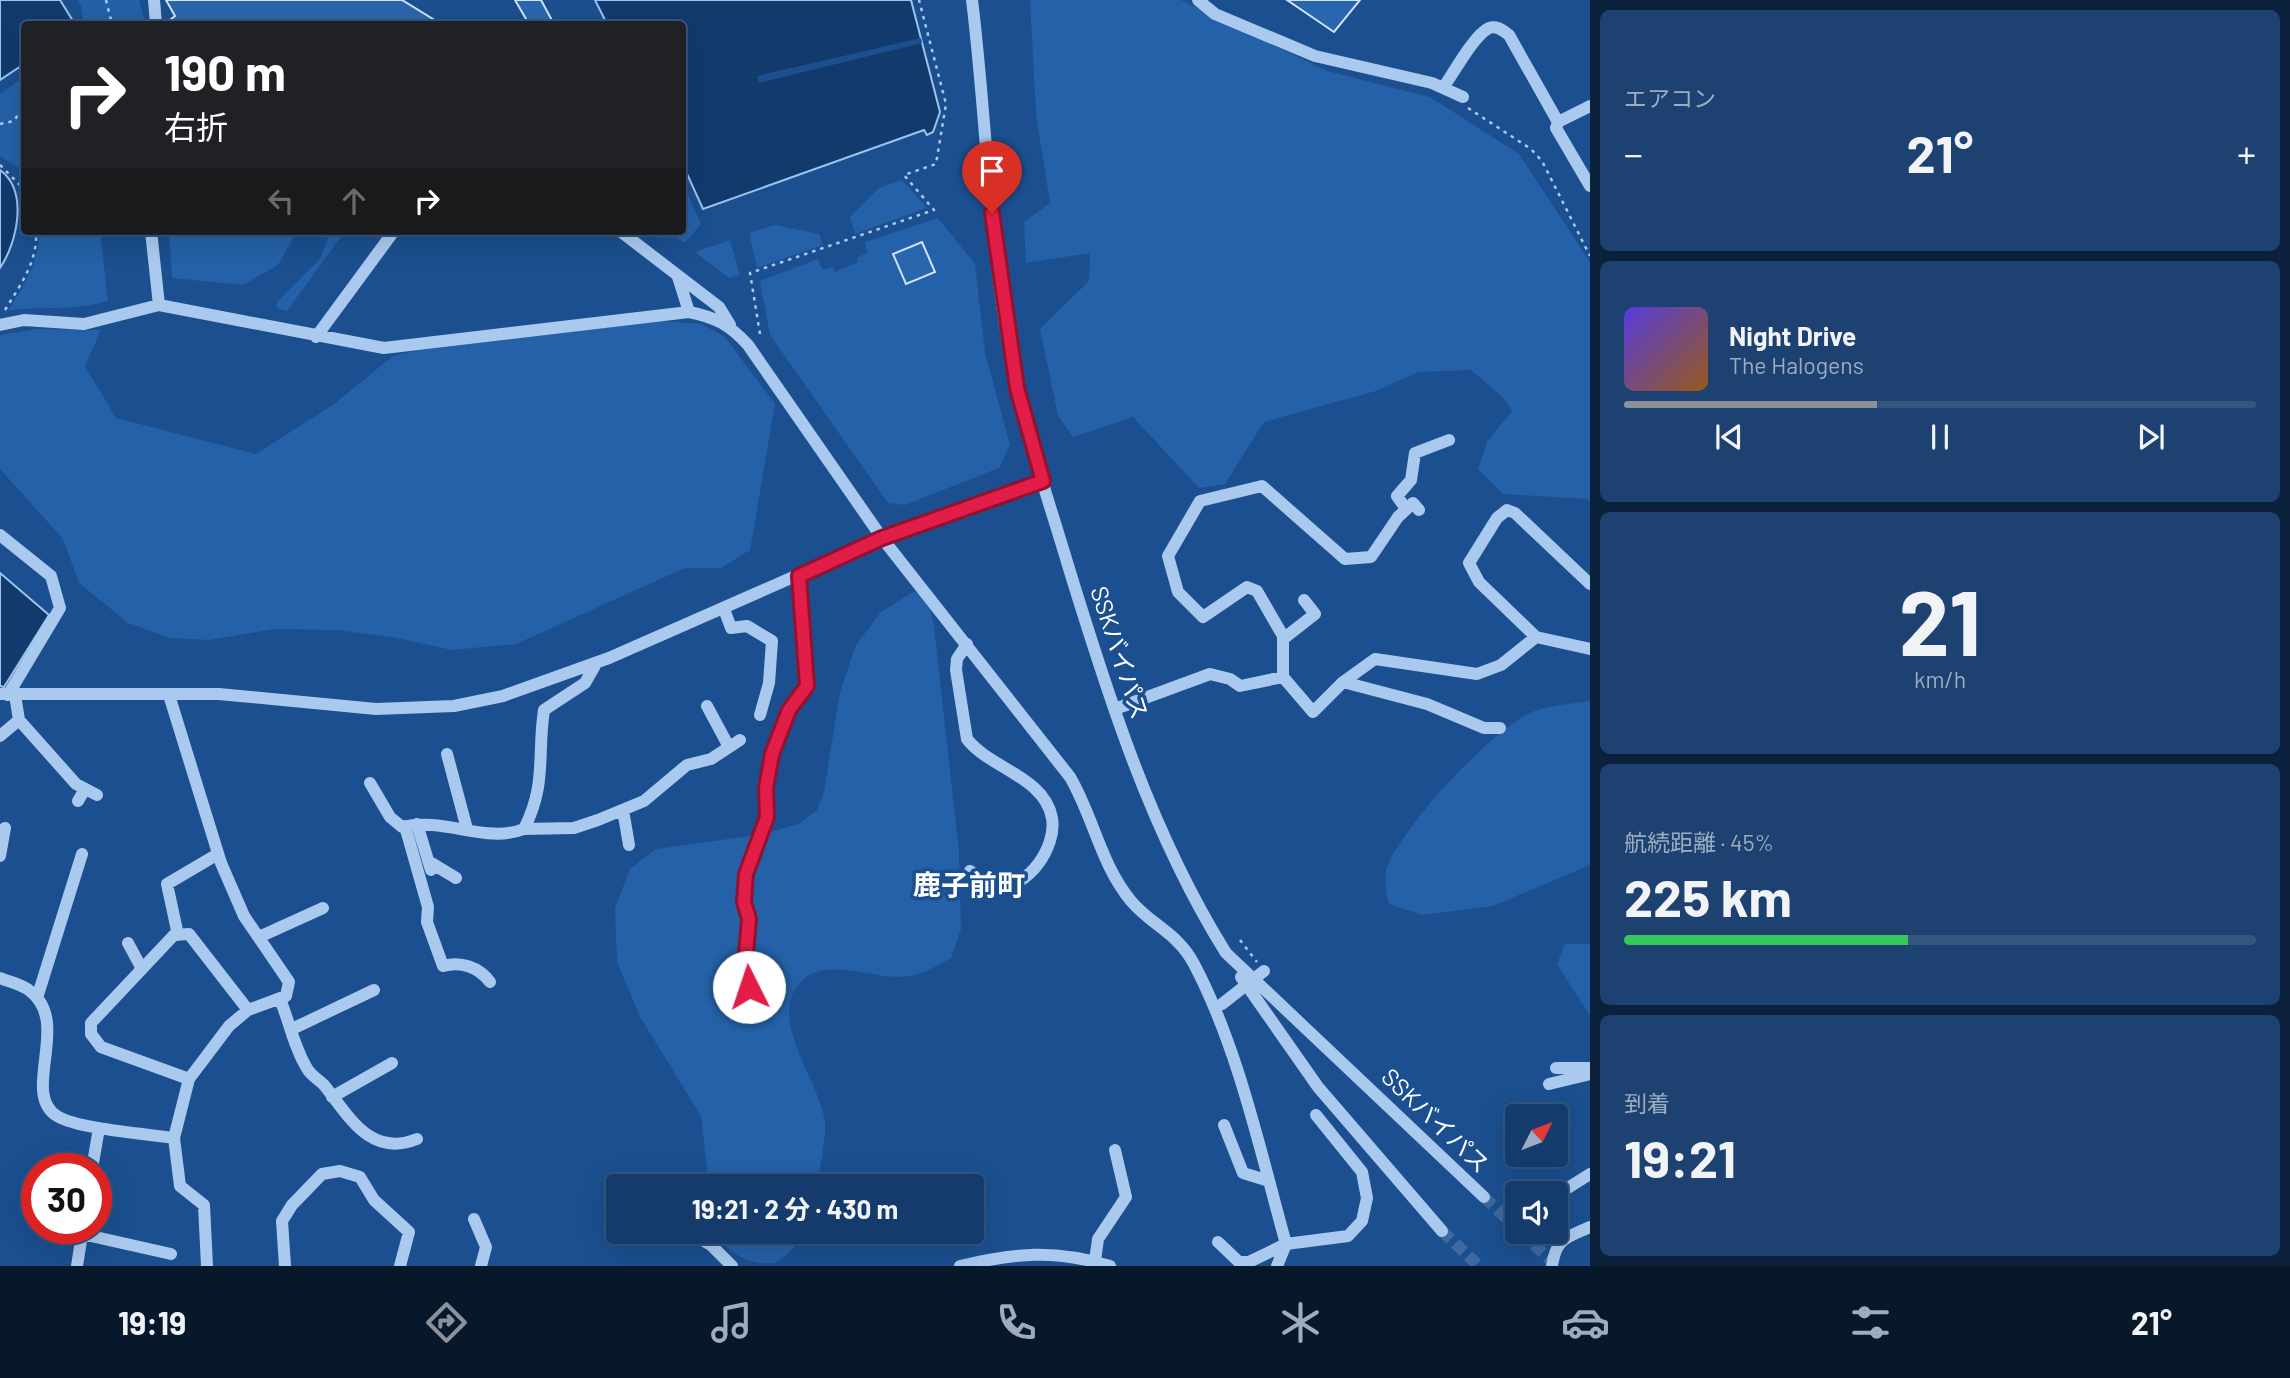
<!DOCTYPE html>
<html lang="ja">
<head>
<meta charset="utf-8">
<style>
  :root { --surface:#143b6b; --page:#1d4271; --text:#f1f3f6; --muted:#9dadc1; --line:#33557e; --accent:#8c9099 }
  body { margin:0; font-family:Barlow,"Noto Sans JP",sans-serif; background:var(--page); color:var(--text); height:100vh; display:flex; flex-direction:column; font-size:26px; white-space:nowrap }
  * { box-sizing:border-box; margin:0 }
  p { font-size:23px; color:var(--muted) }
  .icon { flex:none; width:38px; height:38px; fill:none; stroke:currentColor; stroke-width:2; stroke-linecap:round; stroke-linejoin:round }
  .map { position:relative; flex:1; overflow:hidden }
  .side { display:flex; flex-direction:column; gap:10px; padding:10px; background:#0b203b; width:700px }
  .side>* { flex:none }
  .top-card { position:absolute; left:21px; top:21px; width:665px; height:214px; border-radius:7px; box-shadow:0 7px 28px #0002,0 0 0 2px var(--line); background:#202124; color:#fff; overflow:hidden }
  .needle { width:46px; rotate:48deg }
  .controls { position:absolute; left:1505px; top:1104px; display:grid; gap:14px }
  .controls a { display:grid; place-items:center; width:63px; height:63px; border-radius:7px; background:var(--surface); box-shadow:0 7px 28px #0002,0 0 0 2px var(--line); font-size:35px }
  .speed { position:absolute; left:21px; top:1153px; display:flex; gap:14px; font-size:35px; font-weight:700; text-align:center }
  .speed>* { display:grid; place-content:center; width:91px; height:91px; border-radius:50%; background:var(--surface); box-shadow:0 7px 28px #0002,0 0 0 2px var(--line); line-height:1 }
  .speed .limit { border:10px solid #d22; background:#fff; color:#111 }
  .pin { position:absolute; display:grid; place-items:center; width:60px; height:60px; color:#fff; margin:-72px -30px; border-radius:50% 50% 50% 0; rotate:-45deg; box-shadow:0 0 7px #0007 }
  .pin .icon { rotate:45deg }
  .me { position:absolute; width:77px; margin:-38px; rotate:356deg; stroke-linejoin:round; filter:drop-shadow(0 0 5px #0008) }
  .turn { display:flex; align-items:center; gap:24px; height:147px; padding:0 28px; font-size:32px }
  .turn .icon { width:91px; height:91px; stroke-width:2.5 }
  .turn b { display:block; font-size:49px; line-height:60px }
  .lanes { display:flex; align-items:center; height:66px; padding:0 28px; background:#0003; justify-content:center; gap:35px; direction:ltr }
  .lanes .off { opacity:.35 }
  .big { font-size:52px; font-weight:700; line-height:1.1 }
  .side .widget { flex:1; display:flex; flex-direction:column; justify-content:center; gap:10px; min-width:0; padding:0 24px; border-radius:10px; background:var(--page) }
  .side .dial { align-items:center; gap:0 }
  .dial b { font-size:91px; line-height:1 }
  .song { display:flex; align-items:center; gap:21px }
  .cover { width:84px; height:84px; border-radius:10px; background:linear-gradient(135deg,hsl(250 70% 55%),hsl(30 70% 35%)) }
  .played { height:7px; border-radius:4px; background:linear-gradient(90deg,var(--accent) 40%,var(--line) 40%) }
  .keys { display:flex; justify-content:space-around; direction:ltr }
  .heat { display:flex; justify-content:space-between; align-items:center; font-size:38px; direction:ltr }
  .charge { height:10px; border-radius:5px; background:linear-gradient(90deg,#34c759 45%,var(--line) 0) }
  .trip { position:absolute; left:606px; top:1174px; width:378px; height:70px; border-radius:7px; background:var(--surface); box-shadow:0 7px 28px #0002,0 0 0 2px var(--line); font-weight:700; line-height:70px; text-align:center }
  .tabs { display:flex; height:112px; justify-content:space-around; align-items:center; background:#08182b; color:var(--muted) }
  .tabs .icon { width:49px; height:49px }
  .tabs .current { color:var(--accent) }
  .tabs b { font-size:32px; color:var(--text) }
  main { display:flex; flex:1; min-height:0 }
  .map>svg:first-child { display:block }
  .green { fill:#2461a8 }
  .water { fill:#123a6d; stroke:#9cc4f0; stroke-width:2 }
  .pier { fill:#1b4f8f }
  .building { fill:#2a66ad; stroke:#cfe3fa; stroke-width:2 }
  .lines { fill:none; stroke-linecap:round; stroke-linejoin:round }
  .minor-tunnel { stroke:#3d69a0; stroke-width:12; stroke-dasharray:12 6; stroke-linecap:butt }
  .path { stroke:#a9c9ee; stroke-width:2.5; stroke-dasharray:3.5 5; stroke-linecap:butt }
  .minor { stroke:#a9c9ee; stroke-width:12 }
  .minor-bridge { stroke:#a9c9ee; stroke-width:12 }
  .route-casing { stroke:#92132f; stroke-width:18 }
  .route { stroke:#e11d48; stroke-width:12 }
  .labels { text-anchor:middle; stroke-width:7; stroke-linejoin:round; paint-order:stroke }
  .street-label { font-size:24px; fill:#fff; stroke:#1b4f8f }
  .quarter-label { font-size:28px; font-weight:bold; fill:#fff; stroke:#1b4f8f }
</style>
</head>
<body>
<main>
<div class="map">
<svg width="1590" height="1266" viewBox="0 0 1590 1266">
  <rect width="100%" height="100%" fill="#1b4f8f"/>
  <!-- green -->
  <path class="green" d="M77 0H139L145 24H84L81 6Z
    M1030 0H1181L1327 71 1430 97 1519 154 1590 262V502L1587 499 1503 494 1478 469 1487 442 1512 411 1503 397 1471 370 1418 372 1376 391 1264 422 1225 484 1199 488 1133 417 1073 437 1058 416 1040 329 1089 281 1090 253 1026 263 1024 222 1050 203 1036 114Z
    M24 77V125L21 130 24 171 0 156V94Z
    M902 180 927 208 855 234 850 217 879 188Z
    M683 183 701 224 685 243 667 231H682Z
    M938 218 975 264 985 352 1010 445 999 468 905 505 888 503 770 335 760 281 818 259 823 270 833 267 835 272 858 262 857 257 868 253 865 242Z
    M775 225 819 234 823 245 757 268 749 233Z
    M40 231H100L108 301C74 312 42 305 8 311 25 285 38 263 40 231Z
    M169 231H297L278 265 243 285 172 278Z
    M331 231H345L287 311 276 308 278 301 320 259Z
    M730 240 740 275 729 278 695 252Z
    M660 321 702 324 725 337 775 404 750 550 721 568H685L516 644 452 650 392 637 336 630 275 629 209 640 170 638 128 623 79 583 63 539 0 469V335L37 329 101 330 85 366 116 418 256 454 334 404 393 356 421 350Z
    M913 592 927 594 934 626 959 852 961 929 951 958C935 967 917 978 897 977 870 977 826 959 804 979 762 1015 822 1083 825 1123 826 1143 819 1166 818 1186H709L701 1116 640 1017 617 962 615 908 630 869 656 849 764 834 798 824 817 810 824 792 840 692 856 645 881 612Z
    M1590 701V865L1493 906 1422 915 1389 904C1385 891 1383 874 1389 862 1410 819 1489 732 1532 712 1548 705 1572 704 1590 701Z
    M1565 944H1590V1016L1557 964Z
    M718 1232H806C798 1244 788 1256 774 1263 752 1266 724 1253 718 1232Z"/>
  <!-- water -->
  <path class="water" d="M0 0H60L73 21 71 24H24V64L0 80Z
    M595 0H911L940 112 933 132 927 135 924 130 703 209 683 165 682 24H607Z
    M0 170C29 191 17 243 0 268Z
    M0 573 49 615 4 687 0 686Z"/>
  <!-- pier -->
  <path class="pier" d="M921 38 922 43 759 83 757 76Z"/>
  <!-- building -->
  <path class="building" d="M166 0H402L441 24H165L175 16Z
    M515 0H541L554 24H529Z
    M1287 0H1360L1334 32Z
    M922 242 935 272 906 284 893 254Z"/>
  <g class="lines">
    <!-- minor-tunnel -->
    <path class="minor-tunnel" d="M1484 1197 1517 1228
      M1442 1231 1479 1266
      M1521 1232 1557 1266"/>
    <!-- path -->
    <path class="path" d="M106 0 112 24
      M1468 108 1531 149 1542 161 1590 256
      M0 124 14 121 24 105
      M0 165 24 189
      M93 235 102 234
      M5 310C20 285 38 262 36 231
      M760 334 750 273 934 210 904 175 936 164 946 104 919 0
      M1240 940 1257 962"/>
    <!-- minor -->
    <path class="minor" d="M154 0 156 24
      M972 0C988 129 989 262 1017 389 1030 447 1050 505 1067 562 1108 696 1151 833 1226 953L1484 1197
      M1198 0 1215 14 1315 56 1432 83 1463 97
      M1443 88C1453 74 1474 35 1489 28 1497 25 1503 31 1509 35L1558 122
      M1590 106 1558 122 1556 128 1590 186
      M151 231 159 305
      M620 231 719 307 730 325
      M678 277 689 312
      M0 325 24 320 84 324 159 305 384 348 689 312C715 317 730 325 748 345L882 538 1070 777C1094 818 1100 863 1131 901 1151 925 1178 933 1194 964 1238 1047 1261 1154 1286 1244L1277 1266
      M316 337 394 231
      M1406 509 1397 496 1411 480 1415 453 1449 440
      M0 535 51 576 60 608 8 695
      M1590 584 1515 513 1507 510 1497 518 1469 563 1479 582 1536 637 1590 649
      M724 609 731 628 747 626 772 641 769 683 760 715
      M1283 639 1315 614 1304 600
      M967 644 957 659 956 670 967 739C989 768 1045 777 1052 818 1057 847 1028 889 997 887 988 886 977 876 970 871
      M1283 677V636L1257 591 1247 587 1203 617 1178 592 1168 556 1200 501 1262 486 1345 559 1371 557 1398 517 1413 503 1419 510
      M1343 682 1427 704 1484 728H1500
      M0 694H219L376 709 454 706 503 696 609 658 882 538 1043 481
      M15 695 19 720 76 784 97 795
      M169 695 221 863 244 916 289 982 286 996 248 1010 229 1026 189 1079 174 1138 180 1186 204 1205 207 1266
      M707 706 729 747
      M1115 709 1210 674 1230 679 1240 686 1283 677 1313 712 1343 682 1375 659 1477 674 1501 665 1536 637
      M0 736 19 720
      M447 754 467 829
      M370 783 390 817 402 827C445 817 486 844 524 829 547 784 537 755 544 710L585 683 597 662
      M78 801 85 789
      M623 810 629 845
      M417 824 431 870
      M405 826 428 907 427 922 443 966C461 961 479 967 490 982
      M524 829 574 828 598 820 644 801 687 765 711 759 740 740
      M0 856 5 828
      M428 861 456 878
      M178 935 167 884 218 854
      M259 937 323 908
      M128 943 142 969
      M1241 977 1318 1087 1442 1231
      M0 978C10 982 22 984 30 991 72 1023 20 1093 57 1116 78 1129 147 1134 174 1138
      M749 987 745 966 749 919 744 902 746 874 767 817 766 788 772 754 789 710 807 686 799 576
      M37 998 82 854
      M280 999C289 1021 295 1050 308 1070 312 1076 319 1080 324 1085 349 1116 370 1158 417 1139
      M292 1029 374 990
      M1556 1068H1590
      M189 1079 101 1047 91 1034V1023L174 935 189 934 248 1010
      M1549 1084 1590 1074
      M332 1097 392 1063
      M1224 1125 1243 1173 1269 1181
      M92 1169 99 1128
      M1549 1194 1563 1191 1590 1174
      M474 1219 486 1247 481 1266
      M689 1232 711 1245 732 1266
      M82 1234 171 1254
      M1218 1242 1239 1262H1249L1286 1244 1348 1236 1362 1221 1367 1198 1362 1172 1316 1115
      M1095 1261 1098 1239 1126 1197 1115 1150
      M77 1266 83 1228
      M285 1266 282 1221 292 1205 322 1174 340 1171 360 1177 374 1200 409 1232 400 1266
      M960 1266C1016 1253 1054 1249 1110 1266
      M1552 1266C1556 1238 1566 1238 1590 1227"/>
    <!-- minor-bridge -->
    <path class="minor-bridge" d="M1222 1004 1264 971"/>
  </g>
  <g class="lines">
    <defs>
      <path id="route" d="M749 987 745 966 749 919 744 902 746 874 767 817 766 788 772 754 789 710 807 686 799 576 882 538 1043 481 1017 388 992 213"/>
    </defs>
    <!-- route casing -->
    <use href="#route" class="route-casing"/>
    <!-- route -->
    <use href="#route" class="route"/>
  </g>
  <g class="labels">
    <!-- street labels -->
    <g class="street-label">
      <text transform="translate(1119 653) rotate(72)" y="8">SSKバイパス</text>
      <text transform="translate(1435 1121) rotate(44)" y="8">SSKバイパス</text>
    </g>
    <!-- quarter labels -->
    <g class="quarter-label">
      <text x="969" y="895">鹿子前町</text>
    </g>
  </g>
</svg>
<div class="controls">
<a><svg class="needle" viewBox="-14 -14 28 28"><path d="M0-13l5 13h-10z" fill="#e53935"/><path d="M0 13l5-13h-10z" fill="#9dadc1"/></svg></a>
<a><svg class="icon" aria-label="sound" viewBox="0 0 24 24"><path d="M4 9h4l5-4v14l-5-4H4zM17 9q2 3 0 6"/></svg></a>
</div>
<div class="speed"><div class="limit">30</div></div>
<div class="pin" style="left:992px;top:213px;background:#d93025"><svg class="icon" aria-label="arrive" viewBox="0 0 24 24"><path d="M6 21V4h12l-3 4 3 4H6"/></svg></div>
<svg class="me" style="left:749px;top:987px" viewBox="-20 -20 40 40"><circle r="19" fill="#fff"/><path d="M0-13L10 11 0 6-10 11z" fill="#e11d48"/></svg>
<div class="trip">19:21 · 2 分 · 430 m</div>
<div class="top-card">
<div class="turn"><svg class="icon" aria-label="right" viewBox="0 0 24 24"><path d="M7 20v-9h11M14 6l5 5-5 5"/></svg><div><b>190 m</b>右折</div></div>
<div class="lanes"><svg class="icon off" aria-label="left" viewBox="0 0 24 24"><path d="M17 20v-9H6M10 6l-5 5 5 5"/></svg><svg class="icon off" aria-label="ahead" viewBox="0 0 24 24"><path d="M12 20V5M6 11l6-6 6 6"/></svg><svg class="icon" aria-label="right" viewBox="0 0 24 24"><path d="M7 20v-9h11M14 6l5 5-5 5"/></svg></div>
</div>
</div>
<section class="side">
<div class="widget"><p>エアコン</p>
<div class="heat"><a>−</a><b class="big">21°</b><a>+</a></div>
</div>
<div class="widget">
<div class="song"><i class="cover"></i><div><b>Night Drive</b><p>The Halogens</p></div></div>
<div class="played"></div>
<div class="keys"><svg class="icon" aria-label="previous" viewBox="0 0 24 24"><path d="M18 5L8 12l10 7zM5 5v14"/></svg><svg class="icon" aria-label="pause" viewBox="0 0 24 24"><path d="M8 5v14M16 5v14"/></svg><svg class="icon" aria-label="next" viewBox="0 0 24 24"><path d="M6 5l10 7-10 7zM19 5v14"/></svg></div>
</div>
<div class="widget dial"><b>21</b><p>km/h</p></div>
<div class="widget"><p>航続距離 · 45%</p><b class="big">225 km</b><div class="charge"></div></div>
<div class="widget"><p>到着</p><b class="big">19:21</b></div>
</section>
</main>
<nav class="tabs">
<b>19:19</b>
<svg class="icon current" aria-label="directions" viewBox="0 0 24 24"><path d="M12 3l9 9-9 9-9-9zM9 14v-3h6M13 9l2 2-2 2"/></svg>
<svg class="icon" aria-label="music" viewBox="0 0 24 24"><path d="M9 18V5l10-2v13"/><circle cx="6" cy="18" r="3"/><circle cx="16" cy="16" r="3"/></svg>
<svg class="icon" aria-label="phone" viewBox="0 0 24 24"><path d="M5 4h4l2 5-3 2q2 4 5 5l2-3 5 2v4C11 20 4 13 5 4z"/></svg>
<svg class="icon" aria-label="climate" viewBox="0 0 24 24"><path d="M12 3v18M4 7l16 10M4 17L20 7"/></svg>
<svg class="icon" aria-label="car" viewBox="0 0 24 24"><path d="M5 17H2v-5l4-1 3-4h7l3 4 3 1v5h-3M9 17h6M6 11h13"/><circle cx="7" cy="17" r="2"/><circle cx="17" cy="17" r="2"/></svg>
<svg class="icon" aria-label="filters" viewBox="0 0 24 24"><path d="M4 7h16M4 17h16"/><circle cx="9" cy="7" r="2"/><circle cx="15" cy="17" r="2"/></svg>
<b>21°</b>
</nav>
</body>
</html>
